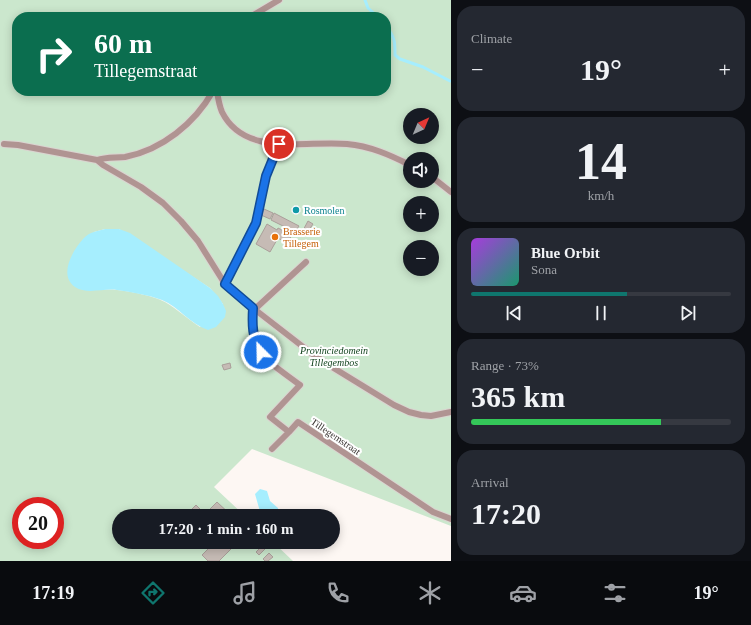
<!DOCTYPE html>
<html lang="en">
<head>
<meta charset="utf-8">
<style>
  :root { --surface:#171b24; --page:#242831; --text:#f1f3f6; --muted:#9ea1a6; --line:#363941; --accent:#0f766e }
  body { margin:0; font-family:"Times New Roman",serif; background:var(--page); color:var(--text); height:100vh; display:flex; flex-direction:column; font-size:15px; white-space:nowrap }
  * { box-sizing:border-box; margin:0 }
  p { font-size:13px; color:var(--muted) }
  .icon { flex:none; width:22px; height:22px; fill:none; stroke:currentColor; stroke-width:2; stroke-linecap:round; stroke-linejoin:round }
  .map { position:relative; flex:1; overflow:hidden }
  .drawer { display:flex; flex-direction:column; gap:6px; padding:6px; background:#0d0f14; width:300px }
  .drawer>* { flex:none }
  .top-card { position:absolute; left:12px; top:12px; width:379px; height:84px; border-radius:16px; box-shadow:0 2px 10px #0003; background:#0b6e4f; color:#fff; overflow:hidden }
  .needle { width:26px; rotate:44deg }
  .fabs { position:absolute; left:403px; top:108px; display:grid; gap:8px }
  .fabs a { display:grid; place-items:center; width:36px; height:36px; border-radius:50%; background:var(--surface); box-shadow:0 2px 10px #0003; font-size:20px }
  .speed { position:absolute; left:12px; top:497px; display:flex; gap:8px; font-size:20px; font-weight:700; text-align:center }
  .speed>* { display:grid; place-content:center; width:52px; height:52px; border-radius:50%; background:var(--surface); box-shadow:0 2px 10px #0003; line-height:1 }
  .speed .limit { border:6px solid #d22; background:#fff; color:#111 }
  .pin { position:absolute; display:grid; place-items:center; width:34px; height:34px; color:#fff; margin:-17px; border:2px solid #fff; border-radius:50%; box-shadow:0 1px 4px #0007 }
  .me { position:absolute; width:44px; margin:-22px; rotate:337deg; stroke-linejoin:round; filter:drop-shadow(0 0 3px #0008) }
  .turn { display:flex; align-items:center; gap:14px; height:84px; padding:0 16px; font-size:18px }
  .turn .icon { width:52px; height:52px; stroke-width:2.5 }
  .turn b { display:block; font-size:28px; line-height:34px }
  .big { font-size:30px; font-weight:800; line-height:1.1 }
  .drawer .widget { flex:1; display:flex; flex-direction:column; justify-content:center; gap:6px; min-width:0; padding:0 14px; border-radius:16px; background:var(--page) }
  .drawer .dial { align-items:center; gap:0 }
  .dial b { font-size:52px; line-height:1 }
  .song { display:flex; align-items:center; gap:12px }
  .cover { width:48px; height:48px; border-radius:6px; background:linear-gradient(135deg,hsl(280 70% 55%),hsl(160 70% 35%)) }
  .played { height:4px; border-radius:2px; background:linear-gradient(90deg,var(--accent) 60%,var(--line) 60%) }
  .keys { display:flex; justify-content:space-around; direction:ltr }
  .heat { display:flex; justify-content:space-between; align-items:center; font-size:22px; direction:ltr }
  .charge { height:6px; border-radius:3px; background:linear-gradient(90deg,#34c759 73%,var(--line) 0) }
  .trip { position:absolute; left:112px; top:509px; width:228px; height:40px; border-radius:20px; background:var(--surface); box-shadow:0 2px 10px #0003; font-weight:800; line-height:40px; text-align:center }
  .menu { display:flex; height:64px; justify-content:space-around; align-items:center; background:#090b0e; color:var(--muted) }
  .menu .icon { width:28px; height:28px }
  .menu .on { color:var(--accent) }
  .menu b { font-size:18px; color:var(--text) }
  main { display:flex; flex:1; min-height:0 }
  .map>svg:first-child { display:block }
  .green { fill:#cbe7cd; fill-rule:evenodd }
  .water { fill:#a6eefe }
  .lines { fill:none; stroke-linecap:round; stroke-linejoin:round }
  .stream { stroke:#a6eefe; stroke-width:3 }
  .building { fill:#c6bbb5; stroke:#aa9f9a }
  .lane-casing { stroke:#dad4d0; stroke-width:8 }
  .lane { stroke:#b09492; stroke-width:6 }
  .route-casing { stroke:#114b97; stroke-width:10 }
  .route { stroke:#1a73e8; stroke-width:7 }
  .culture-dot { fill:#0f9aa8; stroke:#fff; stroke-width:1.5 }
  .food-dot { fill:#e8710a; stroke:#fff; stroke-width:1.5 }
  .labels { text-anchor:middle; stroke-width:4; stroke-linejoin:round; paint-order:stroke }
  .culture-label { font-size:10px; fill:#0d838f; stroke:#fff; text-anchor:start }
  .food-label { font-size:10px; fill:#c56008; stroke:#fff; text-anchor:start }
  .park-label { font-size:10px; font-style:italic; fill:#0c3e18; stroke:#fff }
  .street-label { font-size:10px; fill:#393432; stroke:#fff }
</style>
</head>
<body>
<main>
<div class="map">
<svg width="451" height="561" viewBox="0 0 451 561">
  <rect width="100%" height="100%" fill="#fdf7f3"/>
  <!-- green -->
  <path class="green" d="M0 0H451V526L252 449 214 487 245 516H119V542H273L293 561H0ZM17 17H386V91H17ZM410 115H432V137H410ZM410 159H432V181H410ZM410 203H432V225H410ZM105 229H119L210 288 223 304 200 327C188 319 177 309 165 302 154 296 129 291 117 290 102 288 89 293 75 286L94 232ZM410 247H432V269H410ZM21 506H55V540H21Z"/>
  <!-- water -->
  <path class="water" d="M105 229H119L130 233 210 288 218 296 223 304 226 311 225 317 216 327 208 330C190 324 179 307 162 300 148 295 132 292 117 290 104 288 87 295 75 287 58 275 73 250 83 239 89 232 97 231 105 229Z
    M260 489 267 491 270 501 278 508V513L277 516H262L261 515 255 494Z"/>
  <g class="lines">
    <!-- stream -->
    <path class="stream" d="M365 0 368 8 378 17
      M386 26C395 38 395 41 395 55L400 59 423 67 450 81"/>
  </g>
  <!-- building -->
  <path class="building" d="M292 210a4 4 0 1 1 8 0a4 4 0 1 1-8 0Z
    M264 209 273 213 270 219 261 215Z
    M274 213 299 226 295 232 271 220Z
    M308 221 313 224 305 236 301 234Z
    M267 224 277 230 278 228 292 235 287 243 278 238 270 252 256 244Z
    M230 363 231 368 224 370 222 365Z
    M217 502 232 516H217L210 509Z
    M196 505 203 512 199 516H185Z
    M215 542H233L236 544 219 561H208L202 555Z
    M262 546 265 549 259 555 256 552Z
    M269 553 273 557 268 561H265L263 559Z"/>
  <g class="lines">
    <defs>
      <path id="lane" d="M250 17 279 0
        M217 91C218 98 219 105 222 112 245 158 306 140 347 144 370 146 390 155 410 165
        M4 144 18 145 97 160 103 165 141 187 163 203 181 221 198 241 225 284 253 308 311 353 332 367 394 405 409 412 421 415 431 416 451 412
        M97 160C106 157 115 158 125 157 162 150 195 123 213 91
        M432 177 451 192
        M225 284 256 223 266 176 279 144
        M253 308C249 354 267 360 300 385L270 417 289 432 298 422 433 512 451 519
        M255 309 306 262
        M272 449 289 432"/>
    </defs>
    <!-- lane casing -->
    <use href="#lane" class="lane-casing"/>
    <!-- lane -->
    <use href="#lane" class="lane"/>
  </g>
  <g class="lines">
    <defs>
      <path id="route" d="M261 352C252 338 252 324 253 308L225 284 256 223 266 176 279 144"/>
    </defs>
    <!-- route casing -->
    <use href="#route" class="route-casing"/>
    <!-- route -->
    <use href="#route" class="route"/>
  </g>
  <!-- markers -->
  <circle class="culture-dot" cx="296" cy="210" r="4"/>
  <circle class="food-dot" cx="275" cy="237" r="4"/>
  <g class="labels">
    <!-- culture labels -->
    <g class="culture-label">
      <text x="304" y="214">Rosmolen</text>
    </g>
    <!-- food labels -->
    <g class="food-label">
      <text x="283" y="235">Brasserie<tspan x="283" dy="12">Tillegem</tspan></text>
    </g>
    <!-- park labels -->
    <g class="park-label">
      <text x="334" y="354">Provinciedomein<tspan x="334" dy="12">Tillegembos</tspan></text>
    </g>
    <!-- street labels -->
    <g class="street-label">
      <text transform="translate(336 436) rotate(34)" y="4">Tillegemstraat</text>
    </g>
  </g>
</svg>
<div class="fabs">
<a><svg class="needle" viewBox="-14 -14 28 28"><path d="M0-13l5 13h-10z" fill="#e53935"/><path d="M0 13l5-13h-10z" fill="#9ea1a6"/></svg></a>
<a><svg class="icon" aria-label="sound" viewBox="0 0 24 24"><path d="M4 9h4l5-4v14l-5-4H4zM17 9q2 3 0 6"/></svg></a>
<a>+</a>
<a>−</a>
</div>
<div class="speed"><div class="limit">20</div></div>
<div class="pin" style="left:279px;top:144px;background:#d93025"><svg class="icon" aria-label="arrive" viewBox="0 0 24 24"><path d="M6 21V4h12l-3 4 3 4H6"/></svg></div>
<svg class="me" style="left:261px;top:352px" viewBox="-20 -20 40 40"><circle r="17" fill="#1a73e8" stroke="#fff" stroke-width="3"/><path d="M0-11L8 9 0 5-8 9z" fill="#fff"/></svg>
<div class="trip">17:20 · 1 min · 160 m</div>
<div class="top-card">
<div class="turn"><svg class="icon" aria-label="right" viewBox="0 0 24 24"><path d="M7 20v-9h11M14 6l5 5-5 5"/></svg><div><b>60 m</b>Tillegemstraat</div></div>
</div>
</div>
<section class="drawer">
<div class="widget"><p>Climate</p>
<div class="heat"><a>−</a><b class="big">19°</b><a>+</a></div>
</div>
<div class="widget dial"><b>14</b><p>km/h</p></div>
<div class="widget">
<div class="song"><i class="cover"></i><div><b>Blue Orbit</b><p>Sona</p></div></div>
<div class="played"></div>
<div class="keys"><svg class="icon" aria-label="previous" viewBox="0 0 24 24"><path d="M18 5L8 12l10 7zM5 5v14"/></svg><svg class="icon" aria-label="pause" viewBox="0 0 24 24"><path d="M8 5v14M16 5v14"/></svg><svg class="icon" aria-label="next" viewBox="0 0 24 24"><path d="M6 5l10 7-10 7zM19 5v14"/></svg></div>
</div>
<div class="widget"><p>Range · 73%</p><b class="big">365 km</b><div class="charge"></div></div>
<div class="widget"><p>Arrival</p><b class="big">17:20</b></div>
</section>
</main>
<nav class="menu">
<b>17:19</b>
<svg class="icon on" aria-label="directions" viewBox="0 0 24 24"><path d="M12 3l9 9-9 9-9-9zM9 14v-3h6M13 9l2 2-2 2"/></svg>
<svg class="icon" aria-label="music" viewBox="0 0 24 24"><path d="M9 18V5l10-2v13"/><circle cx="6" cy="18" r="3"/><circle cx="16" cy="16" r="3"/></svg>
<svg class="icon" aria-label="phone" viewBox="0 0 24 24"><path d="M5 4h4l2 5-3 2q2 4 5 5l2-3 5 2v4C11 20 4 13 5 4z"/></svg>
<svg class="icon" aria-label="climate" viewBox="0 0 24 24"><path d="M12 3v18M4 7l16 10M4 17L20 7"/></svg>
<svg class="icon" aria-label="car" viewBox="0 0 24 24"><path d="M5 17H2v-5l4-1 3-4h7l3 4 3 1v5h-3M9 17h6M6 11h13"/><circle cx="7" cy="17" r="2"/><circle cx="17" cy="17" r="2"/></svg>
<svg class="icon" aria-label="filters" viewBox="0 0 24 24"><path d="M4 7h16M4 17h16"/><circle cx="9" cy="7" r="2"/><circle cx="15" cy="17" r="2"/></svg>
<b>19°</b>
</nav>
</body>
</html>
